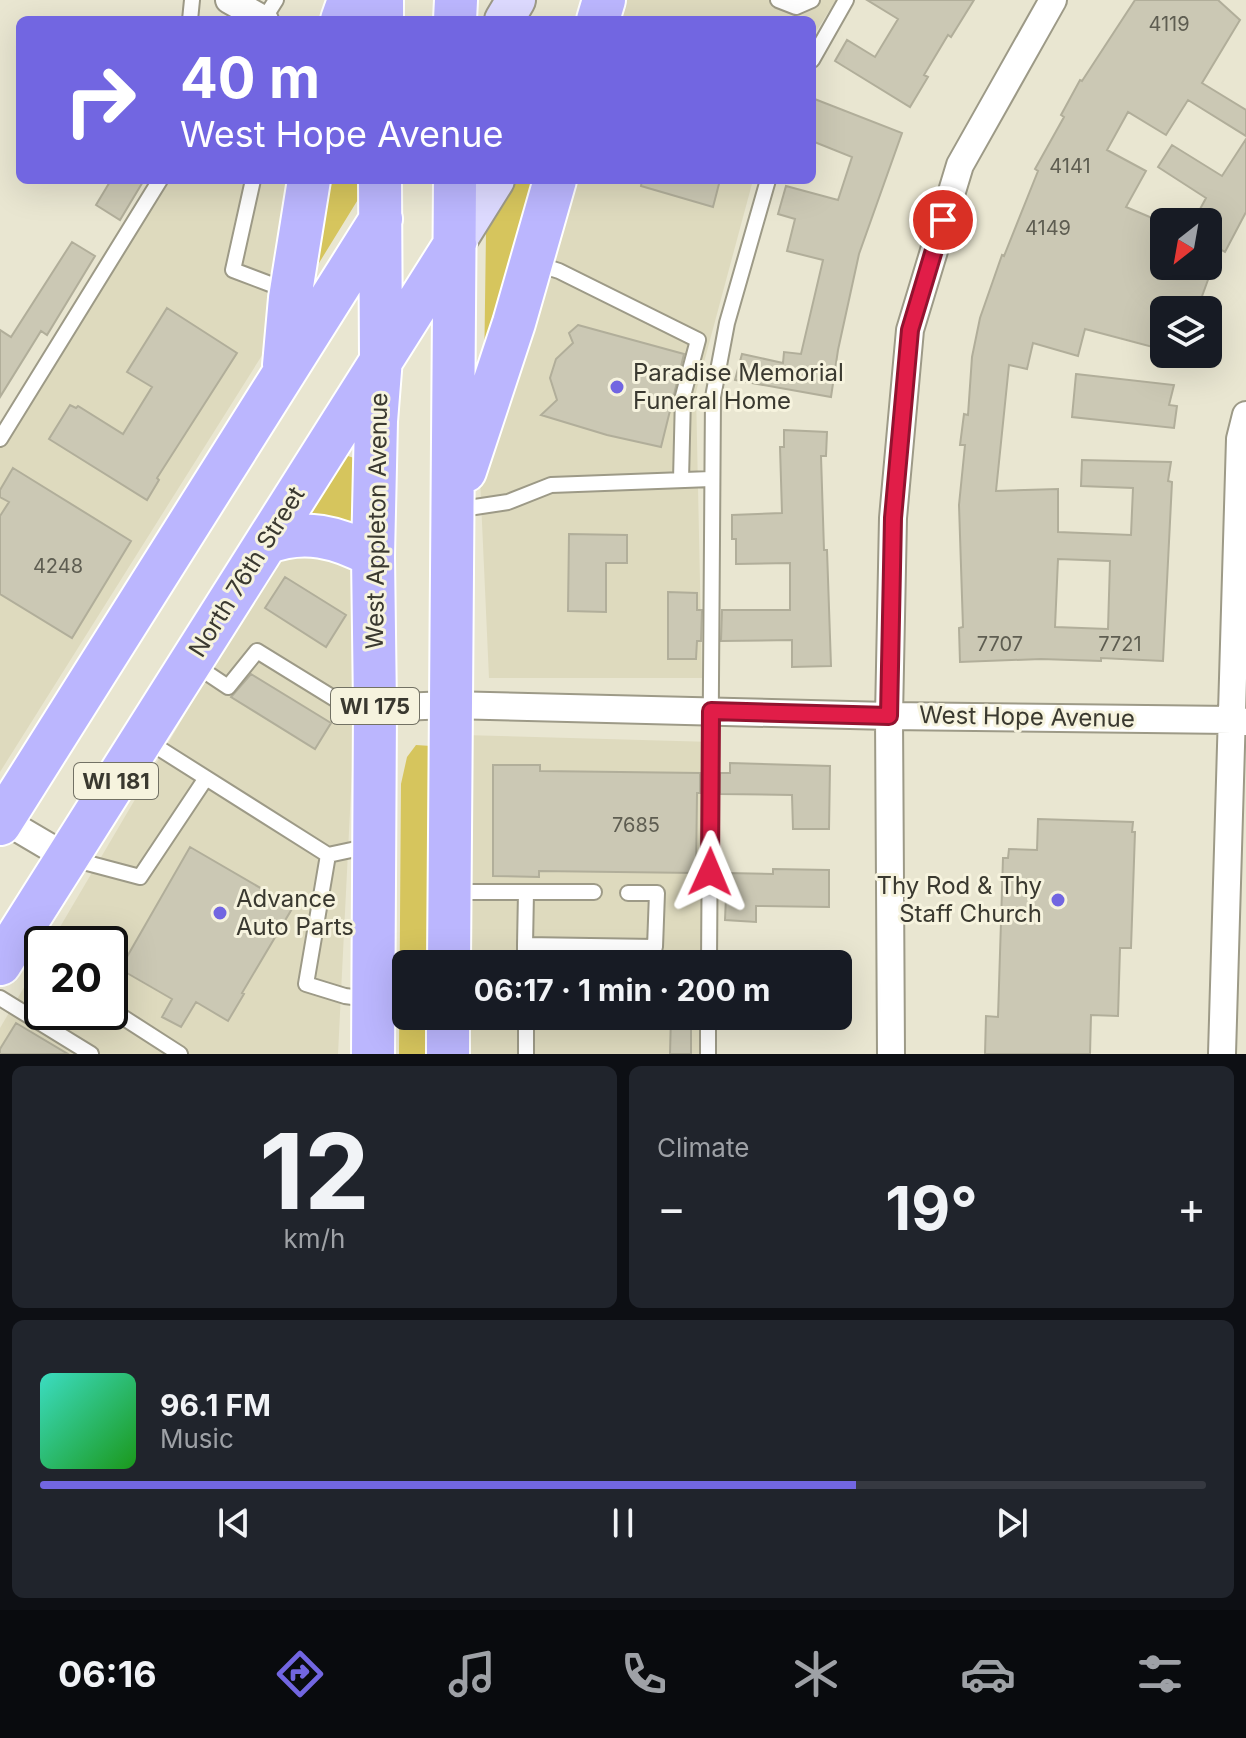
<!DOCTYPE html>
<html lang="en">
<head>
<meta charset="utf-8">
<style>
  :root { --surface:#171b24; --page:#20242c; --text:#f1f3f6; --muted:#9ea1a6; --line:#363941; --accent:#7266e1 }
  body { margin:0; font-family:Inter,sans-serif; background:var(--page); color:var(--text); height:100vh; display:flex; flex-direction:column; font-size:30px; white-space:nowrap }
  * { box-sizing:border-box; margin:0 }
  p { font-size:26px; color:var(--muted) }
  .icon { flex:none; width:44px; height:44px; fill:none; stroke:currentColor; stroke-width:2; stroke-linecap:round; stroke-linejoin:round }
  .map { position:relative; height:1054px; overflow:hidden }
  .details { display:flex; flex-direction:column; gap:12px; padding:12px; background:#0d0f14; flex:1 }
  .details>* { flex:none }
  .banner { position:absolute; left:16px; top:16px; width:800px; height:168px; border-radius:12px; box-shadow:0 8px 32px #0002; background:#7266e1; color:#fff; overflow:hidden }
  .needle { width:52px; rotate:211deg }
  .fabs { position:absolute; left:1150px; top:208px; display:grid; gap:16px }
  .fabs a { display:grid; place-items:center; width:72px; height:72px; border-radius:12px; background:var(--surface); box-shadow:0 8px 32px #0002; font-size:40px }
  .speed { position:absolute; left:24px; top:926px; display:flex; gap:16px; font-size:40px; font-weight:700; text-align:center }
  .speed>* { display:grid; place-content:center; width:104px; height:104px; border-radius:50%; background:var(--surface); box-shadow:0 8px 32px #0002; line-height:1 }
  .speed .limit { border:4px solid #111; border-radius:12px; background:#fff; color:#111 }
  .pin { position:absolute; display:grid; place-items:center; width:68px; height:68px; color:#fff; margin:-34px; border:4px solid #fff; border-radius:50%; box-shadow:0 2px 8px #0007 }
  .me { position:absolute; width:88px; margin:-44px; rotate:1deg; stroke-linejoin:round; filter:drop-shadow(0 0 6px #0008) }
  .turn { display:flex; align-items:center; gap:28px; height:168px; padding:0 32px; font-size:36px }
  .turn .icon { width:104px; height:104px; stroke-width:2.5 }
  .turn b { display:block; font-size:56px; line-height:68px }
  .big { font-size:60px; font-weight:700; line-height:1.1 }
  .details .widget { flex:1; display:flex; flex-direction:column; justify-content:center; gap:12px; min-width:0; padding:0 28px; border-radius:12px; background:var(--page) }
  .details .dial { align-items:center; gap:0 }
  .dial b { font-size:104px; line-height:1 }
  .song { display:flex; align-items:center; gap:24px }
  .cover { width:96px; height:96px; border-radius:12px; background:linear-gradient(135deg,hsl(170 70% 55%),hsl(120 70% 35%)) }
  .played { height:8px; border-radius:4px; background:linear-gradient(90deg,var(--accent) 70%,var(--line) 70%) }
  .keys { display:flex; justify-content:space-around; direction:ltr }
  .heat { display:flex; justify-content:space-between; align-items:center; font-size:44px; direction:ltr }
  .details .tiles { flex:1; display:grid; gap:12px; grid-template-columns:1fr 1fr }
  .widget:last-child { grid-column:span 2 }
  .trip { position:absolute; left:392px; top:950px; width:460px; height:80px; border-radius:12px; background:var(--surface); box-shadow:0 8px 32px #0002; font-weight:700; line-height:80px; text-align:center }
  .dock { display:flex; height:128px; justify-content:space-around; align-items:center; background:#090b0e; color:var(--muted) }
  .dock .icon { width:56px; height:56px }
  .dock .current { color:var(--accent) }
  .dock b { font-size:36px; color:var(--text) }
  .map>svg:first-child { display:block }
  .built { fill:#dedabe }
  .green { fill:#d6c55d }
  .building { fill:#cbc8b4; stroke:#b1ae9a; stroke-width:2; fill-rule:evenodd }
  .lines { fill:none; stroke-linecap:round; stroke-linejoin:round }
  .lane-casing { stroke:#9d9a87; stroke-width:18 }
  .street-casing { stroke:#9d9a87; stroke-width:30 }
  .secondary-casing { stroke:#9d9a87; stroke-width:42 }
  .primary-casing { stroke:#fff; stroke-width:46 }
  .lane { stroke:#fff; stroke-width:14 }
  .street { stroke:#fff; stroke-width:26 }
  .secondary { stroke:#dddaff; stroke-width:38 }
  .primary { stroke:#bbb6fe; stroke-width:42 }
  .route-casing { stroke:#92132f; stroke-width:20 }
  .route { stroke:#e11d48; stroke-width:14 }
  .poi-dot { fill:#7266e1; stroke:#f6f3de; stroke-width:3 }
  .labels { text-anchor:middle; stroke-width:6; stroke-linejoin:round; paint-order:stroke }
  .number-label { font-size:20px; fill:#5e5d51 }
  .shield { fill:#f6f3de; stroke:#727164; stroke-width:2 }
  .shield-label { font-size:22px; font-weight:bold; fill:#3a3930 }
  .poi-label { font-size:24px; fill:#3a3930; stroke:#f6f3de; text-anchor:start }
  .street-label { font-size:24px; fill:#3a3930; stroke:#f6f3de }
</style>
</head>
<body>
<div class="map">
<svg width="1246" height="1054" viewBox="0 0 1246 1054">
  <rect width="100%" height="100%" fill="#e9e6d1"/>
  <!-- built -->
  <path class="built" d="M627 0H836L812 38V20H617Z
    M166 180H294L266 349 0 772V446Z
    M569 180H753L696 392 702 678H489L480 478Z
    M302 547 344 559 354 572 361 588 338 1054H0V1028L42 957V1012H110V944H50L267 575 280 557Z
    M463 735 713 742 709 964H459Z
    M458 1016H708V1054H457Z"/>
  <!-- green -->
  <path class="green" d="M329 180H363L362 193 311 276Z
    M516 180H540L484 374 486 232Z
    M345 455 360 460 358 532 308 515Z
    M416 745 431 746 429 964H406V1016H428V1054H399L401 784 407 757Z"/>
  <!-- building -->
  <path class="building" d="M867 0H974L951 37 948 35 924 75 928 77 910 107 835 61 847 40 875 57 898 19Z
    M1135 0H1218L1240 20 1202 83 1246 110V136L1188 100 1166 135 1128 112 1107 150 1146 171 1126 207 1164 223V266H1213L1197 310H1164V350L1085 329 1078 356 1033 343 1027 369 1009 365 996 491 1058 489V532L1131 535 1133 488 1081 486 1082 460 1171 462 1168 481 1172 482 1163 661 1101 658V661L1041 659 960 662 959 628 963 627 959 505 965 445H960L964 414 968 415 972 357 980 318 1002 255 1004 256 1038 171 1035 169 1064 117 1061 115 1080 80 1082 81ZM1058 559 1110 561 1108 629 1055 627Z
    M812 98 902 133 859 254 838 350 831 397 735 380 742 354 783 363 784 352 801 354 823 260 787 251 795 219 778 214 786 186 838 200 852 157 812 141Z
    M1246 139V212L1225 252 1208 243V222H1193L1206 198 1158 167 1172 145 1222 176Z
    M111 180H144L120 220 96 205Z
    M642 180H720L713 207 641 186Z
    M72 242 95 256 47 335 41 331 0 397V330L11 337Z
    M167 308 237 353 157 478 159 480 147 500 49 439 70 405 76 408 78 406 123 434 152 387 127 372Z
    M578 325 684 354 661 447 607 435 541 415 557 400 550 378 556 359 573 343 569 333Z
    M1076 374 1174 385 1169 405 1177 406 1174 428 1072 417Z
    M784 430 827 432 826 456H821L824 550H827L831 666 792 667V640L721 641 722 610H790V563L736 564V539H732V515L782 513 780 447H784Z
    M13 468 131 541 72 638 0 594V516L9 502 0 497V490Z
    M569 534 627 535V563H606V612L568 611Z
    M285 577 346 615 326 647 265 608Z
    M668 592 697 593V610H702L701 641H697L696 659H668Z
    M251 674 331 723 315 749 231 697Z
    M730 763 830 766 829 829H793L792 795 720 794V773H730Z
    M493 765H540V771L700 773V793H697L696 873 539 871V877L493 876Z
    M1038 819 1133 822 1132 832H1135L1131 948H1120L1118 1016 1091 1015 1090 1054H985L986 1016 998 1017 1003 858H1008L1009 849 1037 850Z
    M190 847 293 907 242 993 244 994 228 1021 196 1002 181 1027 162 1017 172 999 120 969Z
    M773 869 829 870V907L756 906V922L725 920 727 873 773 874Z
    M671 1016H691V1054H670Z
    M16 1023 68 1054H0V1049Z"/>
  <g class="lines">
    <defs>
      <path id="lane" d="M778 0 796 7 812 0
        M264 19 276 0
        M190 20 192 0
        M812 60 846 0
        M253 180 233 270 270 284 287 287
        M534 263 559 271 698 340 683 396 681 480
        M0 439 160 180
        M455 510 508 502 551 485 711 479
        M195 665 228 687 257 651 348 707 371 708
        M146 740 328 855
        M72 859 140 877 206 778
        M453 892H594
        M525 945 526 892
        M525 964V945L655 947 657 893H628
        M709 964 713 397 727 323 768 180
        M0 998 91 1054
        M368 999 345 996 306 984 328 855 370 846
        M110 1009 180 1054
        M526 1016V1054
        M708 1054V1016"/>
      <path id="street" d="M229 0 265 20
        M375 708 449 705 889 716 1232 720 1246 722
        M0 818 68 858
        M891 1054 889 716 893 518 910 330 960 165 1053 0
        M1222 1054 1240 439 1246 415"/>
      <path id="secondary" d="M504 20 516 0
        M455 244 495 180"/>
      <path id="primary" d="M342 20 349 0
        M382 20V0
        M455 20 456 0
        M598 20 604 0
        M284 365 290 298 309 180
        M465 471 514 323 555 180
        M266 543C304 528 338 537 373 556
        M0 824 381 219
        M0 964 455 244
        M449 964 455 180
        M373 1054 375 708 373 556 376 421 381 358 380 180
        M448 1054V1016"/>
    </defs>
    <!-- lane casing -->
    <use href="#lane" class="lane-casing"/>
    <!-- street casing -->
    <use href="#street" class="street-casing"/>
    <!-- secondary casing -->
    <use href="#secondary" class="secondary-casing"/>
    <!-- primary casing -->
    <use href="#primary" class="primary-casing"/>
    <!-- lane -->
    <use href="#lane" class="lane"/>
    <!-- street -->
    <use href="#street" class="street"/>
    <!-- secondary -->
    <use href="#secondary" class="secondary"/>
    <!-- primary -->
    <use href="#primary" class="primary"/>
  </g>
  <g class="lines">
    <defs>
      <path id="route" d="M710 872 711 711 889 716 893 518 910 330 943 220"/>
    </defs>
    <!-- route casing -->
    <use href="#route" class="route-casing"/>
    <!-- route -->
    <use href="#route" class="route"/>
  </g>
  <!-- markers -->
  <g class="poi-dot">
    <circle cx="617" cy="387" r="8"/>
    <circle cx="1058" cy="900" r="8"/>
    <circle cx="220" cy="913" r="8"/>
  </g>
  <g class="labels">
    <!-- number labels -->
    <g class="number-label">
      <text x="1169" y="31">4119</text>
      <text x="1070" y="173">4141</text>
      <text x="1048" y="235">4149</text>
      <text x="58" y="573">4248</text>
      <text x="1000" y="651">7707</text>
      <text x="1120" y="651">7721</text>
      <text x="636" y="832">7685</text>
    </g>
    <!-- shield labels -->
    <g class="shield">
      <rect x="331" y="688" width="88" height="36" rx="6"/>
      <rect x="74" y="763" width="84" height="36" rx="6"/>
    </g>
    <g class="shield-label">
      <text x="375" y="714">WI 175</text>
      <text x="116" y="789">WI 181</text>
    </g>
    <!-- poi labels -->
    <g class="poi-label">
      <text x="633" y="381">Paradise Memorial<tspan x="633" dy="28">Funeral Home</tspan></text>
      <text x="1042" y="894" text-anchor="end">Thy Rod &amp; Thy<tspan x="1042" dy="28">Staff Church</tspan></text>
      <text x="236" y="907">Advance<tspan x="236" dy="28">Auto Parts</tspan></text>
    </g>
    <!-- street labels -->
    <g class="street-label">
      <text transform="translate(377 521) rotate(-89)" y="8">West Appleton Avenue</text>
      <text transform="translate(247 572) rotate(-58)" y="8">North 76th Street</text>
      <text transform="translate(1027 717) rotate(1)" y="8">West Hope Avenue</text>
    </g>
  </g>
</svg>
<div class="fabs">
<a><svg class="needle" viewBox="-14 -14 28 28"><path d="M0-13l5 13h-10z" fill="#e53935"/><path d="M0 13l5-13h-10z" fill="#9ea1a6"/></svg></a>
<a><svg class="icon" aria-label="layers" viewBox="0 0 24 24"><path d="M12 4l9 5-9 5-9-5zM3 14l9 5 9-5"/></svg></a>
</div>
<div class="speed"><div class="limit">20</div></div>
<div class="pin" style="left:943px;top:220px;background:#d93025"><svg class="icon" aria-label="arrive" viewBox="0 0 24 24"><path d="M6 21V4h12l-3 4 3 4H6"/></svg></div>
<svg class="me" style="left:710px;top:872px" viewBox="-20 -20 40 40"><path d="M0-17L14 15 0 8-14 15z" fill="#e11d48" stroke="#fff" stroke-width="4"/></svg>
<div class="trip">06:17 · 1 min · 200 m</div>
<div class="banner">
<div class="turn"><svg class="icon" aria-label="right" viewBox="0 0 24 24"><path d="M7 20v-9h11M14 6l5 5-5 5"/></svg><div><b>40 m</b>West Hope Avenue</div></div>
</div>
</div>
<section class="details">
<div class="tiles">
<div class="widget dial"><b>12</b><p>km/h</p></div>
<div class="widget"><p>Climate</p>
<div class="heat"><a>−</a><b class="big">19°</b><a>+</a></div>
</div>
<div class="widget">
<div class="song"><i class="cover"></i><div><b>96.1 FM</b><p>Music</p></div></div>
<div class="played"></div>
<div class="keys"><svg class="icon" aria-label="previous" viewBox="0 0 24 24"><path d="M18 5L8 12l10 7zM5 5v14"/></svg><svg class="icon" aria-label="pause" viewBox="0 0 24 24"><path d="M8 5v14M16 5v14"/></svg><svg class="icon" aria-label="next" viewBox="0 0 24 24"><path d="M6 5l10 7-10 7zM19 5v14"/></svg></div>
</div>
</div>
</section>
<nav class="dock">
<b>06:16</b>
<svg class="icon current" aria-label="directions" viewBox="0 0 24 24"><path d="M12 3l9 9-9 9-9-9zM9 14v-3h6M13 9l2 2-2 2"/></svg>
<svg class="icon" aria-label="music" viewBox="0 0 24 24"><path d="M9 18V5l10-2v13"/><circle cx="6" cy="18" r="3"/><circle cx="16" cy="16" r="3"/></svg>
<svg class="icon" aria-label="phone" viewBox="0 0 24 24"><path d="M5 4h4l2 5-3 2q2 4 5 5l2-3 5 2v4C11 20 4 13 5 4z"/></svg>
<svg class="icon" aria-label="climate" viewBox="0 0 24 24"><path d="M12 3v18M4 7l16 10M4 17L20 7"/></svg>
<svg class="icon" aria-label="car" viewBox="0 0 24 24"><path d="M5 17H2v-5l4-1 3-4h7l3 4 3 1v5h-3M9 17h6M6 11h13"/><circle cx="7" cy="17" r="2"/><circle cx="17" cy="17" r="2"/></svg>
<svg class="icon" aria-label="filters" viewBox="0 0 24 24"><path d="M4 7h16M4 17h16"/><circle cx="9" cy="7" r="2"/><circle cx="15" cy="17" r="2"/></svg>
</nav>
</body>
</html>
